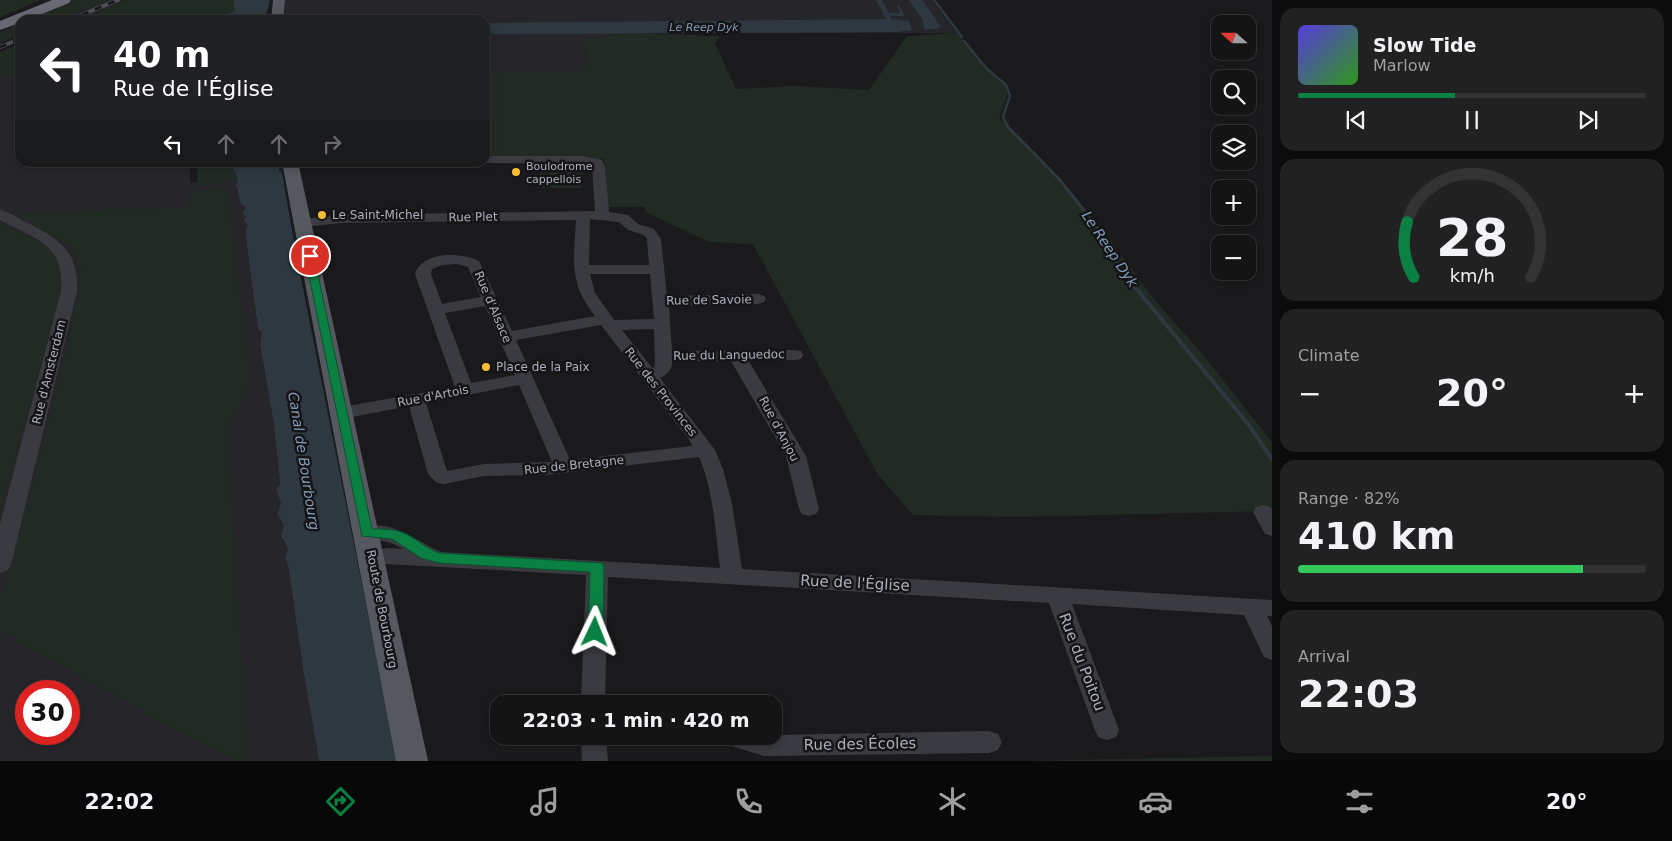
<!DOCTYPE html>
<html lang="en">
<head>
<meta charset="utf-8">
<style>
  :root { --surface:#141415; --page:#212122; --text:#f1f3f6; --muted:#9d9ea0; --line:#333334; --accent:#0b8043 }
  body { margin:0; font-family:"DejaVu Sans",sans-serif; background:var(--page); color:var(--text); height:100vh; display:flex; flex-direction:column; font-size:19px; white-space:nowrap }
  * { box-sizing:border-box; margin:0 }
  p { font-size:16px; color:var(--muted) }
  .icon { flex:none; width:28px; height:28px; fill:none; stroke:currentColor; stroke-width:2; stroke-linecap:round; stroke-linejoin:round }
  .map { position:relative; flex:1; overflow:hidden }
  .drawer { display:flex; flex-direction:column; gap:8px; padding:8px; background:#0b0b0c; width:400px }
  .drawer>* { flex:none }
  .guide { position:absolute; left:15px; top:15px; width:475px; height:152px; border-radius:15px; box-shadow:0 2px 8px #0003,0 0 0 1px var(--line); background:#202124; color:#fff; overflow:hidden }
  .needle { width:32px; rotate:291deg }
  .tools { position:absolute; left:1211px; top:15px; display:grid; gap:10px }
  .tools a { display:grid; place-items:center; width:45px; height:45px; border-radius:10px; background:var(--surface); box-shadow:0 2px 8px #0003,0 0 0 1px var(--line); font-size:25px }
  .speed { position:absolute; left:15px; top:680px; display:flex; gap:10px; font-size:25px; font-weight:700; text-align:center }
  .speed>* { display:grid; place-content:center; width:65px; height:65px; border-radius:50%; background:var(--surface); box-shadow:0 2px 8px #0003,0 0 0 1px var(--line); line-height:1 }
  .speed .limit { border:8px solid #d22; background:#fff; color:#111 }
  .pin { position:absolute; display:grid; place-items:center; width:42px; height:42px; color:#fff; margin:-21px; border:2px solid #fff; border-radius:50%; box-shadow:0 1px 5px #0007 }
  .me { position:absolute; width:55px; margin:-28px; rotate:2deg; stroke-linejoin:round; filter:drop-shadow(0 0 4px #0008) }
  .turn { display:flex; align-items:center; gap:18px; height:105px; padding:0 15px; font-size:22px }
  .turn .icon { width:65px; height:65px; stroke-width:2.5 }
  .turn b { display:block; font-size:35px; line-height:42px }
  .lanes { display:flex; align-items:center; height:48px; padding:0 15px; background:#0003; justify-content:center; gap:25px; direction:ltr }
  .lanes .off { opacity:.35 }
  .big { font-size:38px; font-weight:800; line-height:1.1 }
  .drawer .card { flex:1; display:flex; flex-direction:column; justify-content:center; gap:8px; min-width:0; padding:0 18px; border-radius:15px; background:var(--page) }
  .drawer .dial { align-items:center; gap:0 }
  .dial svg { height:130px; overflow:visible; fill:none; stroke:var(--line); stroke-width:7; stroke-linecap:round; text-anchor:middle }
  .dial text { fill:var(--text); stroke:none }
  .song { display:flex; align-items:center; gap:15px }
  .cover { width:60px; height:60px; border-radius:8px; background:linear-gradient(135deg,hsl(250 70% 55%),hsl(110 70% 35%)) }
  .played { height:5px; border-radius:2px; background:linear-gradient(90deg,var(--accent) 45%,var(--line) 45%) }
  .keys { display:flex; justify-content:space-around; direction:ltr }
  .heat { display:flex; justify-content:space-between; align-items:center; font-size:28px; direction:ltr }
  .charge { height:8px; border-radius:4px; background:linear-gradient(90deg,#34c759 82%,var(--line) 0) }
  .trip { position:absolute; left:490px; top:695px; width:292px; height:50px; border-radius:15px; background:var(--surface); box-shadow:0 2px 8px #0003,0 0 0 1px var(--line); font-weight:800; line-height:50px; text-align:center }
  .tabs { display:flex; height:80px; justify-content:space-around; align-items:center; background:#080808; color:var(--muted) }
  .tabs .icon { width:35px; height:35px }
  .tabs .active { color:var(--accent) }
  .tabs b { font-size:22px; color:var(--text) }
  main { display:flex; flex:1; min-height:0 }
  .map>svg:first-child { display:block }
  .built { fill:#262529; fill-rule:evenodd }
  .green { fill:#212b23 }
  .water { fill:#2e3841 }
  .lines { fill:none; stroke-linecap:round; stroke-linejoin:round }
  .stream-far2 { stroke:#2e3841; stroke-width:2.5 }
  .stream-far1 { stroke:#2e3841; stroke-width:3 }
  .stream { stroke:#2e3841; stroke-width:4 }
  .minor { fill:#3a3b41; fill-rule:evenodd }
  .major { fill:#565860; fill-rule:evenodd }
  .highway { fill:#666973; fill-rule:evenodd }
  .rail-casing { stroke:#4d4f56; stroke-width:4 }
  .rail { stroke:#151417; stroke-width:2.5; stroke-dasharray:7; stroke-linecap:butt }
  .route { fill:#0b8043; stroke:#07532c }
  .poi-dot { fill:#fbbd33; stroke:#151417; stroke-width:2 }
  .labels { text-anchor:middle; stroke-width:5; stroke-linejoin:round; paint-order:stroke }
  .far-water-label { font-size:11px; font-style:italic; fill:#819db8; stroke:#151417 }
  .far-poi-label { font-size:11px; fill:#abb0bc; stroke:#151417; text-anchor:start }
  .poi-label { font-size:12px; fill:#abb0bc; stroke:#151417; text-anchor:start }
  .street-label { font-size:12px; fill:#abb0bc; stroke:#151417 }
  .water-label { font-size:14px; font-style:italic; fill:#819db8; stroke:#151417 }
  .near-street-label { font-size:15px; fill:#abb0bc; stroke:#151417 }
</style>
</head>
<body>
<main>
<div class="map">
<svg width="1272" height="761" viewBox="0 0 1272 761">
  <rect width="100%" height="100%" fill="#1a1a1c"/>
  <!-- built -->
  <path class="built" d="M73 0H127L78 20H25Z
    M284 0H932L957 33H633L581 39 588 59 581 71 485 72V20H282Z
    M20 76V162L190 163V183L236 176 238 180 237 185 241 204 246 208 242 214 246 217 248 226 245 231 258 328 262 332 260 344 274 425 280 484 281 503 277 514 284 525 282 540 288 549 286 558 288 565 303 669 319 761H0V78ZM26 691H69V734H26Z"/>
  <!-- green -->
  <path class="green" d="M0 0H41L0 17Z
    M77 0H108L58 20H29Z
    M127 0H234V11L227 14 226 17 214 20H78Z
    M20 24V35L0 43V32Z
    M633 33 720 36 715 43 736 89 794 86 869 90 907 36 957 33 1009 91 999 118 1053 172 1110 240 1153 298 1204 356 1272 442V511L1011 517 913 515 878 475 753 244 709 242 646 212 645 207H608L604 159H485V72L581 71 588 59 581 39Z
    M20 44V76L0 78V52Z
    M198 163H233L234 170 238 180 197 186Z
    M542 163H581L583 170 582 188H537Z
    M208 189 225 190 229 199 250 380 241 406 227 427 248 761H238L165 724 0 631V594L7 580 65 359 81 269 72 248 21 217 24 212 190 207V192Z
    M0 223C18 235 47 241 59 261 64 271 61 286 60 296L0 513Z
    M1272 756V761H1021Z"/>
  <!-- water -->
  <path class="water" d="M234 0H270L265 20H214L226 17 227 14 234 11Z
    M876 0H882L892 19 909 21 912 30 898 32 485 34V23L886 19Z
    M909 0H922L941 27 936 29H924L923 20Z
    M233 163H280L279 170 282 173 296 253 397 761H319L303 669 288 565 285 558 288 549 281 536 284 525 277 514 281 503 276 490 280 484 274 425 260 344 262 332 258 329 245 231 248 226 244 220 246 217 242 213 246 208 241 204 236 185 238 180 234 170Z"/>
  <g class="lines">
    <!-- stream-far2 -->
    <path class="stream-far2" d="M934 0 962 37
      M887 14 903 15 898 6
      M964 41 986 68 1006 85 1010 96 1003 117 1008 127"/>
    <!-- stream-far1 -->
    <path class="stream-far1" d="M1007 126 1060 180 1094 223 1125 274 1136 289"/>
    <!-- stream -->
    <path class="stream" d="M1135 287 1248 424 1272 459"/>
    <!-- minor -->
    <path class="minor" d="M485 156H582L602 160 605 167 609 212 628 215 638 224 654 229 659 236 661 239 667 296 758 294 764 296 766 299 764 302 758 304 669 306 672 351 795 350 801 351 803 355 801 359 795 360H748L806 456 819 509 816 514 809 516 802 514 799 509 786 456 731 361H672C673 369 667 375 660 378L715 450 723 469 732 504 742 569 1272 600V616H1267L1272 626V660L1264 657 1244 615 1072 604 1119 730 1116 737 1107 740 1098 737 1095 730 1049 603 608 577 605 704H581L586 575 387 564 371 566 363 563 360 558 363 553 387 548 403 549C382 536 379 544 360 538L357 533 360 528C393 518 413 540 441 552L720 568C715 530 714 492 699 457L546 475 484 476 444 484 437 483 428 474 409 406 342 419 336 417 333 413 336 409 342 407 455 387 415 274C422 251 461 252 479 261L512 331 595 316C568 282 574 260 576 220L342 223 303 227 298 226 296 223 298 220 303 219 342 215 595 211 592 166 582 164 480 163 485 162ZM590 219 619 222 628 230 644 235 647 239 649 265H589ZM457 264 468 267 481 297 442 304 431 274 432 269 442 265ZM590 274H650L654 319 614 320 595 293ZM485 306 515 375 471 383 445 313ZM601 325 690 441 692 446 570 460 516 340ZM654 329 655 365 653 369 622 330ZM519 385 552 462 484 464 447 471 426 403Z
      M0 210C10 212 19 219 28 223 60 239 79 253 77 291L11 565 8 570 0 573V524L61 291C65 244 35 239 0 220Z
      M1263 505 1270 507 1272 510V536L1265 534 1253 512 1256 507Z
      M989 731 998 734 1002 742 998 750 989 753 764 756 722 743 719 736Z
      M581 736H606L608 761H582Z"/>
    <!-- major -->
    <path class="major" d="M273 0H285L283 20H271Z
      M282 162H298L428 761H396Z"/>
    <!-- highway -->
    <path class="highway" d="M52 0H71L69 3 27 20H20V23L0 30V21Z"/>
    <defs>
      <path id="rail" d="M69 20 118 0
        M0 47 20 39"/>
    </defs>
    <!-- rail casing -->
    <use href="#rail" class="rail-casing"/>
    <!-- rail -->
    <use href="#rail" class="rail"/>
  </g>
  <!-- route -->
  <path class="route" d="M306 254H313L314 256 372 529C385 529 397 529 408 535 419 541 427 549 439 553L602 563 604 567 603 632 601 636 595 638 590 636 588 632 590 572 439 563 421 558 392 539 362 536 305 256Z"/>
  <!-- markers -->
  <g class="poi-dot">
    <circle cx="516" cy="172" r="5"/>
    <circle cx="322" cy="215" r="5"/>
    <circle cx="486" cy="367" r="5"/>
  </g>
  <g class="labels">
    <!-- far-water labels -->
    <g class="far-water-label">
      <text x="704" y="31">Le Reep Dyk</text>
    </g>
    <!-- far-poi labels -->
    <g class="far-poi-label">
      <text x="526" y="170">Boulodrome<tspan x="526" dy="13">cappellois</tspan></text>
    </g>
    <!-- poi labels -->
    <g class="poi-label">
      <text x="332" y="219">Le Saint-Michel</text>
      <text x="496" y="371">Place de la Paix</text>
    </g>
    <!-- street labels -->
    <g class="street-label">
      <text transform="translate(473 217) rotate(-1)" y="4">Rue Plet</text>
      <text transform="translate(709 300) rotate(-1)" y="4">Rue de Savoie</text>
      <text transform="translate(493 307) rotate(67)" y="4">Rue d'Alsace</text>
      <text transform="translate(729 355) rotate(-1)" y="4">Rue du Languedoc</text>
      <text transform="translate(49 372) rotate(-76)" y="4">Rue d'Amsterdam</text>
      <text transform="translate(661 392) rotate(52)" y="4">Rue des Provinces</text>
      <text transform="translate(433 396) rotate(-11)" y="4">Rue d'Artois</text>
      <text transform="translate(779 429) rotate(62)" y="4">Rue d'Anjou</text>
      <text transform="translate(574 465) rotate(-6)" y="4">Rue de Bretagne</text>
      <text transform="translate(382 609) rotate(79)" y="4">Route de Bourbourg</text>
    </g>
    <!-- water labels -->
    <g class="water-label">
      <text transform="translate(1110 249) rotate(56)" y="5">Le Reep Dyk</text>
      <text transform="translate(304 461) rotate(81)" y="5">Canal de Bourbourg</text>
    </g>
    <!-- near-street labels -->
    <g class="near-street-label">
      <text transform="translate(855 583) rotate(3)" y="5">Rue de l'Église</text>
      <text transform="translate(1082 662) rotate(69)" y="5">Rue du Poitou</text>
      <text transform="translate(860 744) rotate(-1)" y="5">Rue des Écoles</text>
    </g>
  </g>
</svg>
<div class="tools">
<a><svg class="needle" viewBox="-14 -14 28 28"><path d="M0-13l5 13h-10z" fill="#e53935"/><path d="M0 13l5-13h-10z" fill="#9d9ea0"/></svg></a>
<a><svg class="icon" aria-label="search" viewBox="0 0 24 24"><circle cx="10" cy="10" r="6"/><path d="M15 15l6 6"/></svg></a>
<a><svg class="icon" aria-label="layers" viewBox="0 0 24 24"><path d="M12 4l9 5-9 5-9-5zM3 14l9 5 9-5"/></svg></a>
<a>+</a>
<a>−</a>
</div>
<div class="speed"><div class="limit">30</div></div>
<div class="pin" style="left:310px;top:256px;background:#d93025"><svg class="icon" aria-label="arrive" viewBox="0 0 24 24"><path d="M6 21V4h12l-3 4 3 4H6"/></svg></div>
<svg class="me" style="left:595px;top:632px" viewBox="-20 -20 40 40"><path d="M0-17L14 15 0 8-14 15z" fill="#0b8043" stroke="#fff" stroke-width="4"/></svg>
<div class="trip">22:03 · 1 min · 420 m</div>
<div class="guide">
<div class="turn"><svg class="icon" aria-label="left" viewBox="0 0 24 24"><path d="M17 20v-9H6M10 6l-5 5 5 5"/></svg><div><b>40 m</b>Rue de l'Église</div></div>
<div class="lanes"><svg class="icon" aria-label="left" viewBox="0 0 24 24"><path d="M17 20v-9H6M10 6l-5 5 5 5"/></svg><svg class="icon off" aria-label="ahead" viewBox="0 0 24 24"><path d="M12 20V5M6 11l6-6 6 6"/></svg><svg class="icon off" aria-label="ahead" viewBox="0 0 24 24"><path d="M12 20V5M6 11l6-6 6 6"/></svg><svg class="icon off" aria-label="right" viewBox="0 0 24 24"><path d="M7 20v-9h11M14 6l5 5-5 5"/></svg></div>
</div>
</div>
<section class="drawer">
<div class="card">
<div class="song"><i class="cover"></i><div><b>Slow Tide</b><p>Marlow</p></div></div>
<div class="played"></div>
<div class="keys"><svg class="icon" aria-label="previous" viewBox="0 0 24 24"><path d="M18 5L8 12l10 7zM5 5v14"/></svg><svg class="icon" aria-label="pause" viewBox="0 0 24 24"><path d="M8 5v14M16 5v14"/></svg><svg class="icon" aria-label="next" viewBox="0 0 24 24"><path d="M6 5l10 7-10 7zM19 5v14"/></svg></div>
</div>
<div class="card dial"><svg viewBox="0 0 100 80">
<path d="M14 69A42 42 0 1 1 86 69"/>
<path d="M14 69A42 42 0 0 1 10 35" stroke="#0b8043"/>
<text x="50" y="56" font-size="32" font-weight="700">28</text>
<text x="50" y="72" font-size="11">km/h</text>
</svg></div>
<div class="card"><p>Climate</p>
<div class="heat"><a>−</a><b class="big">20°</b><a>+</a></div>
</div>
<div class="card"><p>Range · 82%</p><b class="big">410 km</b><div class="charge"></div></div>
<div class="card"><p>Arrival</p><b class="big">22:03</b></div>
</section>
</main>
<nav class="tabs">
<b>22:02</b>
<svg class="icon active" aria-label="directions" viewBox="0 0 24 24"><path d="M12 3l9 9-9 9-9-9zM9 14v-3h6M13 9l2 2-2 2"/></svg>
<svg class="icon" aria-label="music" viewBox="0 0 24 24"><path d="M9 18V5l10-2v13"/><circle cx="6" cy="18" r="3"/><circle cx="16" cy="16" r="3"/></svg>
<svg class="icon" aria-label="phone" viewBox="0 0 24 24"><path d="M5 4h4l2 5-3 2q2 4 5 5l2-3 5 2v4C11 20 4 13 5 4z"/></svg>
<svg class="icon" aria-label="climate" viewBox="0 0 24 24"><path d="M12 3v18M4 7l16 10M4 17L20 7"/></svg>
<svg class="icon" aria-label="car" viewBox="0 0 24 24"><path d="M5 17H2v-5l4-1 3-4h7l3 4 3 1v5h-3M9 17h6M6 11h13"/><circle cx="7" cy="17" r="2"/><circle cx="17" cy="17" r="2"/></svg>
<svg class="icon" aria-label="filters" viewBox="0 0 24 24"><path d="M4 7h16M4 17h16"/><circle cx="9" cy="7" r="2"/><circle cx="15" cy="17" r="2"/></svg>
<b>20°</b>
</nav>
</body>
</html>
